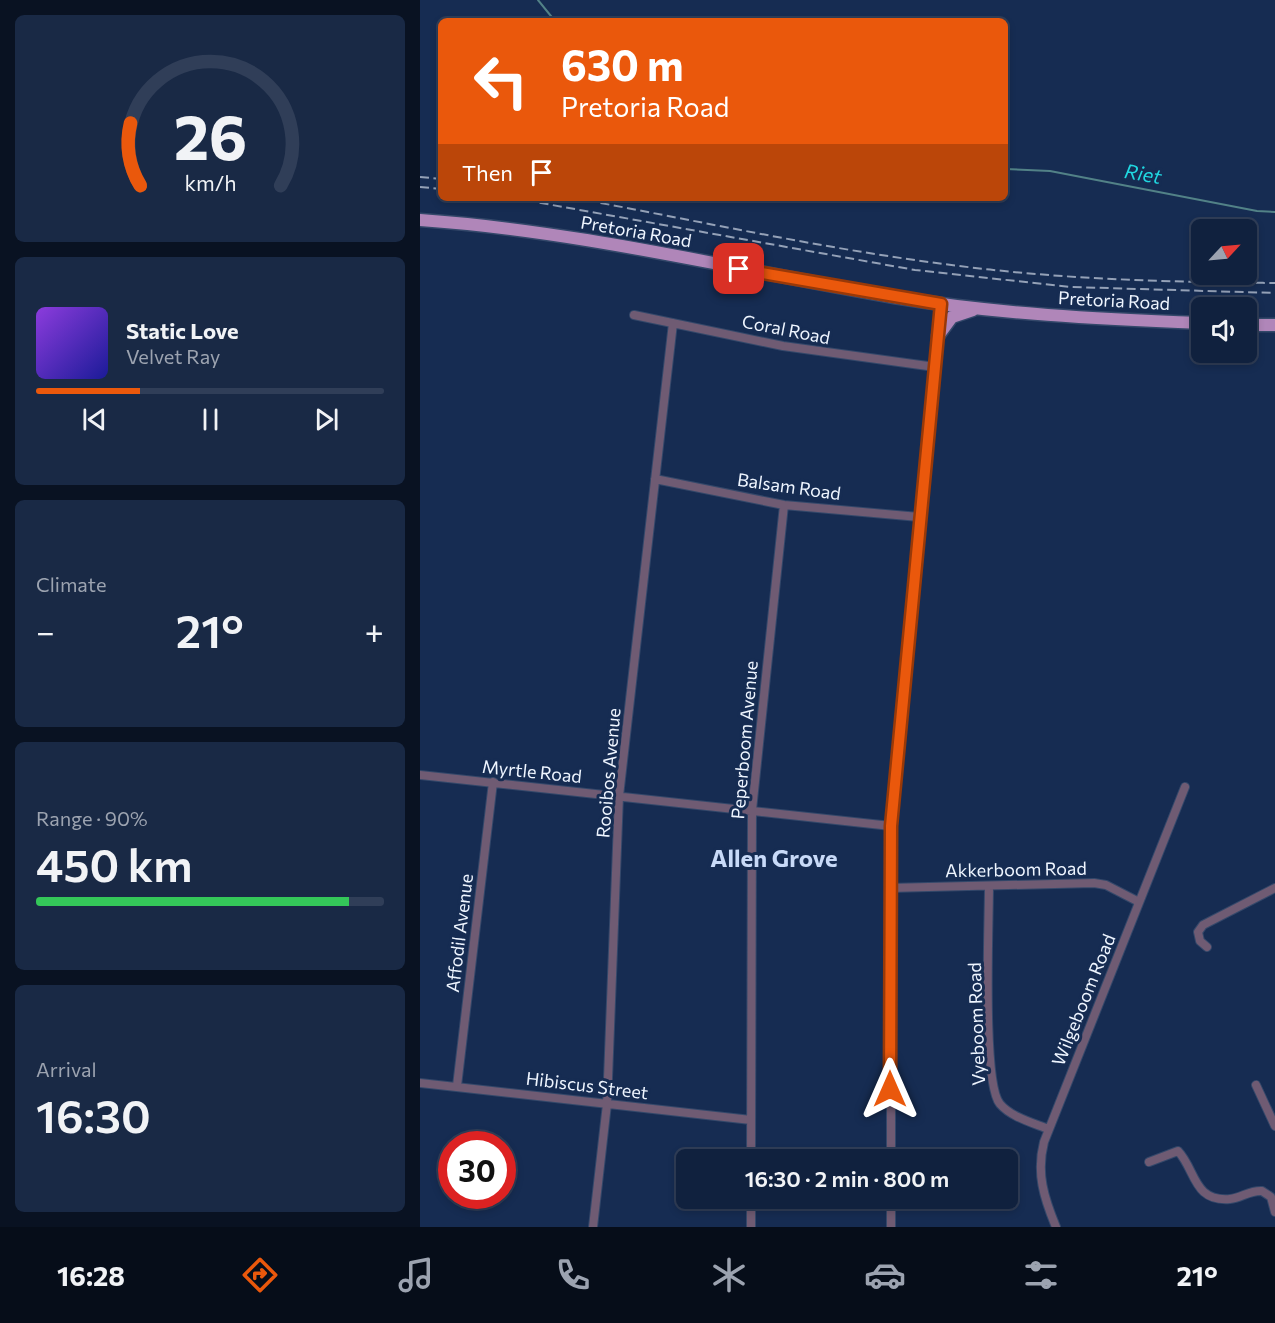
<!DOCTYPE html>
<html lang="en">
<head>
<meta charset="utf-8">
<style>
  :root { --surface:#10213e; --page:#192945; --text:#f1f3f6; --muted:#9ca3b0; --line:#303e58; --accent:#ea580c }
  body { margin:0; font-family:Commissioner,sans-serif; background:var(--page); color:var(--text); height:100vh; display:flex; flex-direction:column; font-size:22px; white-space:nowrap }
  * { box-sizing:border-box; margin:0 }
  p { font-size:20px; color:var(--muted) }
  .icon { flex:none; width:33px; height:33px; fill:none; stroke:currentColor; stroke-width:2; stroke-linecap:round; stroke-linejoin:round }
  .map { position:relative; flex:1; overflow:hidden }
  .drawer { display:flex; flex-direction:column; gap:15px; padding:15px; background:#091222; width:420px }
  .drawer>* { flex:none }
  .hud { position:absolute; left:18px; top:18px; width:570px; height:183px; border-radius:9px; box-shadow:0 3px 9px #0003,0 0 0 2px var(--line); background:#ea580c; color:#fff; overflow:hidden }
  .needle { width:39px; rotate:64deg }
  .fabs { position:absolute; left:771px; top:219px; display:grid; gap:12px }
  .fabs a { display:grid; place-items:center; width:66px; height:66px; border-radius:9px; background:var(--surface); box-shadow:0 3px 9px #0003,0 0 0 2px var(--line); font-size:30px }
  .speed { position:absolute; left:18px; top:1131px; display:flex; gap:12px; font-size:30px; font-weight:700; text-align:center }
  .speed>* { display:grid; place-content:center; width:78px; height:78px; border-radius:50%; background:var(--surface); box-shadow:0 3px 9px #0003,0 0 0 2px var(--line); line-height:1 }
  .speed .limit { border:9px solid #d22; background:#fff; color:#111 }
  .pin { position:absolute; display:grid; place-items:center; width:51px; height:51px; color:#fff; margin:-26px; border-radius:12px; box-shadow:0 3px 9px #0006 }
  .me { position:absolute; width:66px; margin:-33px; rotate:0deg; stroke-linejoin:round; filter:drop-shadow(0 0 4px #0008) }
  .turn { display:flex; align-items:center; gap:21px; height:126px; padding:0 24px; font-size:27px }
  .turn .icon { width:78px; height:78px; stroke-width:2.5 }
  .turn b { display:block; font-size:42px; line-height:51px }
  .then { display:flex; align-items:center; height:57px; padding:0 24px; background:#0003; gap:12px; font-size:22px }
  .big { font-size:45px; font-weight:600; line-height:1.1 }
  .drawer .tile { flex:1; display:flex; flex-direction:column; justify-content:center; gap:9px; min-width:0; padding:0 21px; border-radius:9px; background:var(--page) }
  .drawer .dial { align-items:center; gap:0 }
  .dial svg { height:156px; overflow:visible; fill:none; stroke:var(--line); stroke-width:7; stroke-linecap:round; text-anchor:middle }
  .dial text { fill:var(--text); stroke:none }
  .song { display:flex; align-items:center; gap:18px }
  .cover { width:72px; height:72px; border-radius:9px; background:linear-gradient(135deg,hsl(270 70% 55%),hsl(240 70% 35%)) }
  .played { height:6px; border-radius:3px; background:linear-gradient(90deg,var(--accent) 30%,var(--line) 30%) }
  .keys { display:flex; justify-content:space-around; direction:ltr }
  .heat { display:flex; justify-content:space-between; align-items:center; font-size:33px; direction:ltr }
  .charge { height:9px; border-radius:4px; background:linear-gradient(90deg,#34c759 90%,var(--line) 0) }
  .trip { position:absolute; left:256px; top:1149px; width:342px; height:60px; border-radius:9px; background:var(--surface); box-shadow:0 3px 9px #0003,0 0 0 2px var(--line); font-weight:600; line-height:60px; text-align:center }
  .tab-bar { display:flex; height:96px; justify-content:space-around; align-items:center; background:#060d19; color:var(--muted) }
  .tab-bar .icon { width:42px; height:42px }
  .tab-bar .current { color:var(--accent) }
  .tab-bar b { font-size:27px; color:var(--text) }
  main { display:flex; flex:1; min-height:0 }
  .map>svg:first-child { display:block }
  .lines { fill:none; stroke-linecap:round; stroke-linejoin:round }
  .stream { stroke:#528287; stroke-width:2 }
  .street-casing { stroke:#34486a; stroke-width:10 }
  .primary-casing { stroke:#34486a; stroke-width:15 }
  .street { stroke:#6f5b73; stroke-width:8 }
  .primary { stroke:#b086b9; stroke-width:12 }
  .rail { stroke:#94a1b7; stroke-width:2; stroke-dasharray:9 4.5; stroke-linecap:butt }
  .route-casing { stroke:#983908; stroke-width:15 }
  .route { stroke:#ea580c; stroke-width:10 }
  .labels { text-anchor:middle; stroke-width:6; stroke-linejoin:round; paint-order:stroke }
  .street-label { font-size:18px; fill:#eef5ff; stroke:#162c52 }
  .water-label { font-size:20px; font-style:italic; fill:#20d7e0; stroke:#162c52 }
  .district-label { font-size:24px; font-weight:bold; fill:#c8daf8; stroke:#162c52 }
</style>
</head>
<body>
<main>
<section class="drawer">
<div class="tile dial"><svg viewBox="0 0 100 80">
<path d="M14 69A42 42 0 1 1 86 69"/>
<path d="M14 69A42 42 0 0 1 9 37" stroke="#ea580c"/>
<text x="50" y="56" font-size="32" font-weight="700">26</text>
<text x="50" y="72" font-size="11">km/h</text>
</svg></div>
<div class="tile">
<div class="song"><i class="cover"></i><div><b>Static Love</b><p>Velvet Ray</p></div></div>
<div class="played"></div>
<div class="keys"><svg class="icon" aria-label="previous" viewBox="0 0 24 24"><path d="M18 5L8 12l10 7zM5 5v14"/></svg><svg class="icon" aria-label="pause" viewBox="0 0 24 24"><path d="M8 5v14M16 5v14"/></svg><svg class="icon" aria-label="next" viewBox="0 0 24 24"><path d="M6 5l10 7-10 7zM19 5v14"/></svg></div>
</div>
<div class="tile"><p>Climate</p>
<div class="heat"><a>−</a><b class="big">21°</b><a>+</a></div>
</div>
<div class="tile"><p>Range · 90%</p><b class="big">450 km</b><div class="charge"></div></div>
<div class="tile"><p>Arrival</p><b class="big">16:30</b></div>
</section>
<div class="map">
<svg width="855" height="1227" viewBox="0 0 855 1227">
  <rect width="100%" height="100%" fill="#162c52"/>
  <g class="lines">
    <!-- stream -->
    <path class="stream" d="M118 0 135 21
      M585 169 630 171 837 211 855 212"/>
    <defs>
      <path id="street" d="M214 315 363 346 515 367
        M235 479 364 505 499 517
        M0 775 471 826
        M569 886C569 923 562 1083 580 1104 591 1117 613 1123 628 1129
        M469 888 674 883 686 885 719 902
        M787 947 780 941 778 932 783 925 855 888
        M0 1083 331 1120
        M836 1085 855 1126
        M37 1086 73 782
        M331 1160 332 810 364 505
        M471 1160V826L521 304
        M729 1162 758 1151C776 1170 773 1202 810 1199 821 1198 830 1190 842 1191L851 1197 855 1212
        M471 1198V1227
        M173 1227 187 1104 199 796 253 323
        M331 1227V1198
        M636 1227C624 1198 616 1173 624 1142L765 787"/>
      <path id="primary" d="M0 220C160 231 317 270 474 297 576 314 679 319 782 323
        M826 325H855
        M518 336 532 317 553 310"/>
    </defs>
    <!-- street casing -->
    <use href="#street" class="street-casing"/>
    <!-- primary casing -->
    <use href="#primary" class="primary-casing"/>
    <!-- street -->
    <use href="#street" class="street"/>
    <!-- primary -->
    <use href="#primary" class="primary"/>
    <!-- rail -->
    <path class="rail" d="M0 177 21 179
      M0 187 21 189
      M93 198 495 270 651 287 855 293
      M154 198C290 223 427 254 565 269 661 280 758 282 855 283"/>
  </g>
  <g class="lines">
    <defs>
      <path id="route" d="M319 269 521 304 471 826 470 1089"/>
    </defs>
    <!-- route casing -->
    <use href="#route" class="route-casing"/>
    <!-- route -->
    <use href="#route" class="route"/>
  </g>
  <g class="labels">
    <!-- street labels -->
    <g class="street-label">
      <text transform="translate(216 232) rotate(10)" y="6">Pretoria Road</text>
      <text transform="translate(694 301) rotate(3)" y="6">Pretoria Road</text>
      <text transform="translate(366 330) rotate(11)" y="6">Coral Road</text>
      <text transform="translate(369 487) rotate(8)" y="6">Balsam Road</text>
      <text transform="translate(325 740) rotate(-85)" y="6">Peperboom Avenue</text>
      <text transform="translate(112 772) rotate(6)" y="6">Myrtle Road</text>
      <text transform="translate(189 773) rotate(-85)" y="6">Rooibos Avenue</text>
      <text transform="translate(596 870) rotate(-1)" y="6">Akkerboom Road</text>
      <text transform="translate(40 933) rotate(-83)" y="6">Affodil Avenue</text>
      <text transform="translate(664 1000) rotate(-68)" y="6">Wilgeboom Road</text>
      <text transform="translate(557 1024) rotate(-92)" y="6">Vyeboom Road</text>
      <text transform="translate(167 1086) rotate(7)" y="6">Hibiscus Street</text>
    </g>
    <!-- water labels -->
    <g class="water-label">
      <text transform="translate(723 174) rotate(10)" y="7">Riet</text>
    </g>
    <!-- district labels -->
    <g class="district-label">
      <text x="354" y="867">Allen Grove</text>
    </g>
  </g>
</svg>
<div class="fabs">
<a><svg class="needle" viewBox="-14 -14 28 28"><path d="M0-13l5 13h-10z" fill="#e53935"/><path d="M0 13l5-13h-10z" fill="#9ca3b0"/></svg></a>
<a><svg class="icon" aria-label="sound" viewBox="0 0 24 24"><path d="M4 9h4l5-4v14l-5-4H4zM17 9q2 3 0 6"/></svg></a>
</div>
<div class="speed"><div class="limit">30</div></div>
<div class="pin" style="left:319px;top:269px;background:#d93025"><svg class="icon" aria-label="arrive" viewBox="0 0 24 24"><path d="M6 21V4h12l-3 4 3 4H6"/></svg></div>
<svg class="me" style="left:470px;top:1089px" viewBox="-20 -20 40 40"><path d="M0-17L14 15 0 8-14 15z" fill="#ea580c" stroke="#fff" stroke-width="4"/></svg>
<div class="trip">16:30 · 2 min · 800 m</div>
<div class="hud">
<div class="turn"><svg class="icon" aria-label="left" viewBox="0 0 24 24"><path d="M17 20v-9H6M10 6l-5 5 5 5"/></svg><div><b>630 m</b>Pretoria Road</div></div>
<div class="then">Then<svg class="icon" aria-label="arrive" viewBox="0 0 24 24"><path d="M6 21V4h12l-3 4 3 4H6"/></svg></div>
</div>
</div>
</main>
<nav class="tab-bar">
<b>16:28</b>
<svg class="icon current" aria-label="directions" viewBox="0 0 24 24"><path d="M12 3l9 9-9 9-9-9zM9 14v-3h6M13 9l2 2-2 2"/></svg>
<svg class="icon" aria-label="music" viewBox="0 0 24 24"><path d="M9 18V5l10-2v13"/><circle cx="6" cy="18" r="3"/><circle cx="16" cy="16" r="3"/></svg>
<svg class="icon" aria-label="phone" viewBox="0 0 24 24"><path d="M5 4h4l2 5-3 2q2 4 5 5l2-3 5 2v4C11 20 4 13 5 4z"/></svg>
<svg class="icon" aria-label="climate" viewBox="0 0 24 24"><path d="M12 3v18M4 7l16 10M4 17L20 7"/></svg>
<svg class="icon" aria-label="car" viewBox="0 0 24 24"><path d="M5 17H2v-5l4-1 3-4h7l3 4 3 1v5h-3M9 17h6M6 11h13"/><circle cx="7" cy="17" r="2"/><circle cx="17" cy="17" r="2"/></svg>
<svg class="icon" aria-label="filters" viewBox="0 0 24 24"><path d="M4 7h16M4 17h16"/><circle cx="9" cy="7" r="2"/><circle cx="15" cy="17" r="2"/></svg>
<b>21°</b>
</nav>
</body>
</html>
